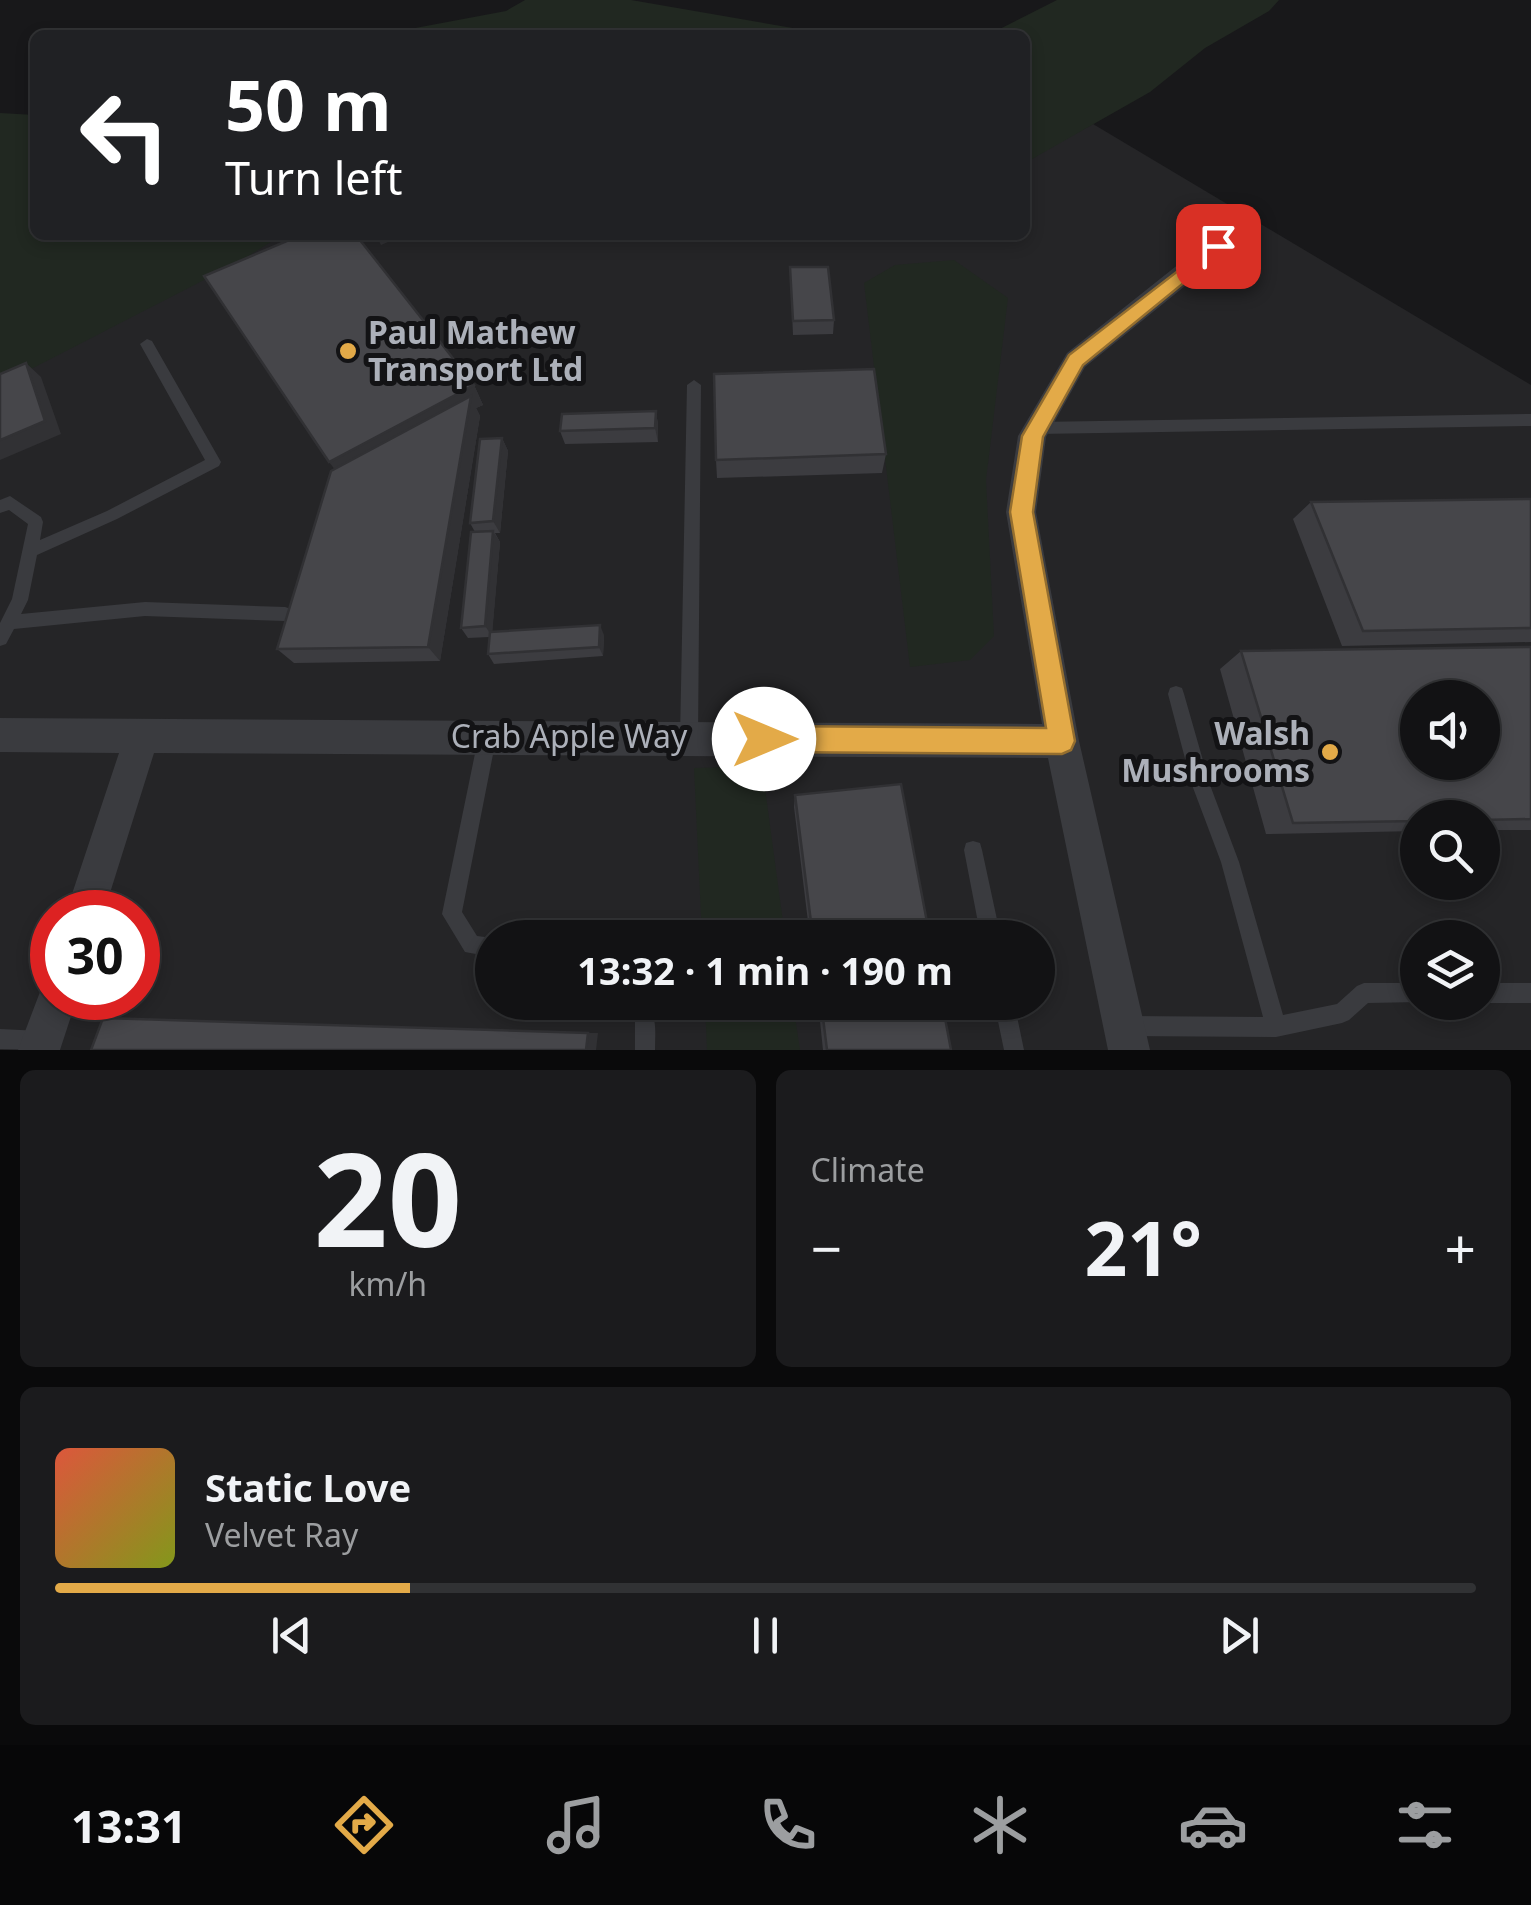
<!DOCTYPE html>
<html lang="en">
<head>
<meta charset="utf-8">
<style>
  :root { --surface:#121214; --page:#1b1b1d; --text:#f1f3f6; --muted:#9c9ea0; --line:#313234; --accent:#e3aa48 }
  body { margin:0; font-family:"Noto Sans",sans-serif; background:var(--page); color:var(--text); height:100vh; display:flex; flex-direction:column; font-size:38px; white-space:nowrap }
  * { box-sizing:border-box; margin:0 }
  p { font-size:32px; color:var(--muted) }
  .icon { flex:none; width:55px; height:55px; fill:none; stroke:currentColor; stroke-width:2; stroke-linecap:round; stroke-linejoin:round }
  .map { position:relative; height:1050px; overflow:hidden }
  .panel { display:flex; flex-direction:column; gap:20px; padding:20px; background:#0a0a0b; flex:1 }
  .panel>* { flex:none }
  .guide { position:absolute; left:30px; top:30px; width:1000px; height:210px; border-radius:15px; box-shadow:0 5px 15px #0003,0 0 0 2px var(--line); background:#202124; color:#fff; overflow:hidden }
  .controls { position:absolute; left:1400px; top:680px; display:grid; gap:20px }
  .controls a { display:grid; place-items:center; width:100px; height:100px; border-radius:50%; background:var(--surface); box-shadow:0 5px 15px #0003,0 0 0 2px var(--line); font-size:50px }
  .speed { position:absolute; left:30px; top:890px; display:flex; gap:20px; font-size:50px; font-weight:700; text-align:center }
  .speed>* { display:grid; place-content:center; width:130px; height:130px; border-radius:50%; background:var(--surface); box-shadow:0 5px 15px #0003,0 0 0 2px var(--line); line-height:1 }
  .speed .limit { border:15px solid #d22; background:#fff; color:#111 }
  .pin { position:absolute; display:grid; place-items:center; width:85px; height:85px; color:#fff; margin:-42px; border-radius:20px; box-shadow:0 5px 15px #0006 }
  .me { position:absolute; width:110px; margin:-55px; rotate:90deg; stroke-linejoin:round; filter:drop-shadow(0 0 8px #0008) }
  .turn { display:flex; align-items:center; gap:35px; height:210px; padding:0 30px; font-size:45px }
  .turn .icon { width:130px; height:130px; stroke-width:2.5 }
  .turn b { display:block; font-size:70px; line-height:85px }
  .big { font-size:75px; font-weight:700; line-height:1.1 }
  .panel .tile { flex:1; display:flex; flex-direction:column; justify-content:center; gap:15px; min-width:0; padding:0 35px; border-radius:15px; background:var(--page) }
  .panel .dial { align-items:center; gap:0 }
  .dial b { font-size:130px; line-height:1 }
  .song { display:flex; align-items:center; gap:30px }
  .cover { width:120px; height:120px; border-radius:15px; background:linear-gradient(135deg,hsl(10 70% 55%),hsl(70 70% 35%)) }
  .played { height:10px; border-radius:5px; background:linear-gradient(90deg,var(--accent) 25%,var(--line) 25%) }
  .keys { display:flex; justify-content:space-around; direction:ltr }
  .heat { display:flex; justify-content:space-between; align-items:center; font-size:55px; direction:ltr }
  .panel .tiles { flex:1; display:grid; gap:20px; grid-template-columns:1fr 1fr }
  .tile:last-child { grid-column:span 2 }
  .trip { position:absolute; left:475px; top:920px; width:580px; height:100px; border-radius:50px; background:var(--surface); box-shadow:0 5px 15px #0003,0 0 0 2px var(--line); font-weight:700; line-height:100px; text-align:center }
  .tab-bar { display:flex; height:160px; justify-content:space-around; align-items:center; background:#070708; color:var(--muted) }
  .tab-bar .icon { width:70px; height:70px }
  .tab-bar .active { color:var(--accent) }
  .tab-bar b { font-size:45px; color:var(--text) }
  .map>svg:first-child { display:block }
  .built { fill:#252527; fill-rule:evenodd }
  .green { fill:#212821 }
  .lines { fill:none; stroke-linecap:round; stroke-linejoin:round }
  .lane { fill:#3a3b3f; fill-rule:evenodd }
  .street { fill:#3a3b3f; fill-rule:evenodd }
  .wall { fill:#3c3c40 }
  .shaded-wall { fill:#313134 }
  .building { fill:#46464a; stroke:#313134; stroke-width:2.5; fill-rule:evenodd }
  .route { fill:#e3aa48; stroke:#946e2f; stroke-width:2.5 }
  .poi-dot { fill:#e3aa48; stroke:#131315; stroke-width:4 }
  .labels { text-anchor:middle; stroke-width:10; stroke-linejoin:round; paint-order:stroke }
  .poi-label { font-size:32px; font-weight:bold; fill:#acb0b9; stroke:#131315; text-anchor:start }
  .street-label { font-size:32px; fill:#acb0b9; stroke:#131315 }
</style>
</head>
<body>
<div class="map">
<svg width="1531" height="1050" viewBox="0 0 1531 1050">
  <rect width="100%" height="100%" fill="#18181a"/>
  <!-- built -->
  <path class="built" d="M1093 124 1531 385V1050H0V383L281 235H1025V161ZM1418 698H1482V762H1418ZM1418 818H1482V882H1418ZM52 912H138V998H52ZM492 938H1038V1002H492ZM1418 938H1482V1002H1418Z"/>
  <!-- green -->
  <path class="green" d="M525 0H631L804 30 925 35H378L506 11Z
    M1057 0H1279L1269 11 1205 48 1150 92 1025 163V35H988Z
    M0 113 35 115V235H282L237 263 0 385Z
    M954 260 1008 298 986 480 994 636 970 660 910 667 864 283 895 265Z
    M762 766 785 937H702L694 768Z
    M705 1003H793L800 1050H707Z"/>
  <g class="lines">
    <!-- lane -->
    <path class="lane" d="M147 339 152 341 221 462 219 466 117 519 37 555 28 600 21 614 145 602 285 607 291 609 293 614 291 619 285 621 145 616 14 629 6 644 0 646V623L12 599 28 524 9 510 0 513V500L10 496 41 517 43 522 40 540 107 511 205 460 140 344Z
      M694 380 701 385 698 738 695 744 689 746 683 744 680 738 687 385Z
      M1531 414V426L1037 434 1030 428 1037 422Z
      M1176 686 1182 688 1184 694 1210 785 1239 862 1283 1015 1337 1004 1357 986 1364 983H1418L1419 1002 1368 1003 1349 1020 1342 1023 1276 1037 1126 1036 1119 1033 1116 1026 1119 1019 1126 1016 1263 1017 1221 862 1192 785 1168 694 1170 688Z
      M487 730 493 733 496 739 462 912 477 936 493 938 492 957 465 952 442 914 478 739 481 733Z
      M973 841 980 843 982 850 1001 938H981L964 850 966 843Z
      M1482 983H1531V1003H1482Z
      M621 1002H645C658 1016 655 1032 655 1050H635V1021Z
      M994 1002H1014L1024 1050H1004Z
      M0 1029 41 1031 48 1034 51 1041 48 1048 44 1050 0 1049Z"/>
    <!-- street -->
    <path class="street" d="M1218 238 1227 240 1230 246 1227 252 1085 367 1046 437 1036 512 1079 741 1150 1050H1108L1048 758 154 753 104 912H66L119 753 0 752V718L1042 724 1006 512 1018 436 1067 353 1209 240Z
      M52 980V998H77L60 1050H18L43 984Z"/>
  </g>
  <!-- wall -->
  <path class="wall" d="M790 267 834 320 833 334 793 335Z
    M474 385 483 405 476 408 480 416 440 661 294 663 277 649Z
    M656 411 658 425V442L565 444 560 431Z
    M502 438 508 451 500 533H495L500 542 492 632 604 635 603 656 494 664 488 654 489 637 468 638 461 628 475 532 470 523Z
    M886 454 882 473 717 478 716 460Z
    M1531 499V642L1342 646 1293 519 1311 502Z
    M1531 647V830H1482V818H1418V831L1266 834 1220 669 1241 651Z
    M795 795 930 938H810L794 807Z
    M818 1002H942L951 1050H823Z"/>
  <!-- shaded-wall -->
  <path class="shaded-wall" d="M376 235H404L381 245Z
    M26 363 41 377 61 434 0 460V440Z
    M474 385 483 405 476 408 480 416 440 661 428 647 343 480 329 462Z
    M656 411 658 425V442L655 428Z
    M502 438 508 451 500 533 493 521Z
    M493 531 500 542 492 636 485 626Z
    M600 625 604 635 603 656 599 647Z
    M588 1033H598L596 1050H586Z"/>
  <!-- building -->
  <path class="building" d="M301 235H356L474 385 329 462 204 276Z
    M790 267H828L834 320 793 321Z
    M26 363 45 421 0 440V374Z
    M874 369 886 454 716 460 714 374Z
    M471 396 428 647 277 649 331 471Z
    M656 411 655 428 560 431 562 414Z
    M502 438 493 521 470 523 480 439Z
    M1531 499V628L1363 631 1311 502Z
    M493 531 485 626 461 628 471 532Z
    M600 625 599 647 488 654 490 632Z
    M1531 647V819L1482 820V818H1418V821L1293 823 1241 651ZM1418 698H1482V762H1418Z
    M901 784 930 938H813L795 795Z
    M821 1002H942L951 1050H827Z
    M103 1018 588 1033 586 1050H91Z"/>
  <!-- route -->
  <path class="route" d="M1218 240 1224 242V250L1083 365 1043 437 1033 512 1075 741 1071 750 1062 754 764 752 754 748 750 739 754 730 764 726 1046 728 1010 512 1022 436 1069 355Z"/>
  <!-- markers -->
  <g class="poi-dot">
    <circle cx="348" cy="351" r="10"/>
    <circle cx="1330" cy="752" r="10"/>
  </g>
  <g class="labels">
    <!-- poi labels -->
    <g class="poi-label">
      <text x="368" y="344">Paul Mathew<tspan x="368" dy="37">Transport Ltd</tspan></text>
      <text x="1310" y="745" text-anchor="end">Walsh<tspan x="1310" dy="37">Mushrooms</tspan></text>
    </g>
    <!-- street labels -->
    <g class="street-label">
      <text x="569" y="748">Crab Apple Way</text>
    </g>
  </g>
</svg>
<div class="controls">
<a><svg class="icon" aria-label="sound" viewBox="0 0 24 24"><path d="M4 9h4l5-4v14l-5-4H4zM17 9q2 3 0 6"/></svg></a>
<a><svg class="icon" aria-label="search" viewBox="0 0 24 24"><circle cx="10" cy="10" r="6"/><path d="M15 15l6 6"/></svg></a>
<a><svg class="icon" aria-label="layers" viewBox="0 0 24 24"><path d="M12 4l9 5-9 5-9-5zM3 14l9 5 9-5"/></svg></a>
</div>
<div class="speed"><div class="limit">30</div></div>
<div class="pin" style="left:1218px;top:246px;background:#d93025"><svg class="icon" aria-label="arrive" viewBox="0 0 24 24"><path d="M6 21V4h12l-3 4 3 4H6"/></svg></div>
<svg class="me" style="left:764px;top:739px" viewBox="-20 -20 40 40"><circle r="19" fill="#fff"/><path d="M0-13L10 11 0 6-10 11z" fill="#e3aa48"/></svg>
<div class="trip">13:32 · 1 min · 190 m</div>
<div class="guide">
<div class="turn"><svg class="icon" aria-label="left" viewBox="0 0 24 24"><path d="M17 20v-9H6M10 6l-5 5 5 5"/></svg><div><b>50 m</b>Turn left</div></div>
</div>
</div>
<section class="panel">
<div class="tiles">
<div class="tile dial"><b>20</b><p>km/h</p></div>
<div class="tile"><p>Climate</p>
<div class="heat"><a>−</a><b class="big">21°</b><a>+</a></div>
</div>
<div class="tile">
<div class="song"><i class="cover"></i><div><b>Static Love</b><p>Velvet Ray</p></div></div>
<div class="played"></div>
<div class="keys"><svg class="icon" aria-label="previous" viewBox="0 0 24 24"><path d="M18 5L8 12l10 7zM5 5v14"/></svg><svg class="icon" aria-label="pause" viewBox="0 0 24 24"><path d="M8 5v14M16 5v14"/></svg><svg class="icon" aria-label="next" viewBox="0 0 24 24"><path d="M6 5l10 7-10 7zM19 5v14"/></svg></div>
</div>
</div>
</section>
<nav class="tab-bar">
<b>13:31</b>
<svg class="icon active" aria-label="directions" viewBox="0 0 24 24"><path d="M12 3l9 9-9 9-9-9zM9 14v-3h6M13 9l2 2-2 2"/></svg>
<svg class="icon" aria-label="music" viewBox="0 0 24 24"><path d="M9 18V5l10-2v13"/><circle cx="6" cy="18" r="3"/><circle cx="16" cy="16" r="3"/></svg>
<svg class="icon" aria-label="phone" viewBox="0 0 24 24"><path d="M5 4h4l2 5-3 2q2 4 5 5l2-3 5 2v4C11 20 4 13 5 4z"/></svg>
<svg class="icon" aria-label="climate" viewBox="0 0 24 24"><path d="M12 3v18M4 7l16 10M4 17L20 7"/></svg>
<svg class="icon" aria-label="car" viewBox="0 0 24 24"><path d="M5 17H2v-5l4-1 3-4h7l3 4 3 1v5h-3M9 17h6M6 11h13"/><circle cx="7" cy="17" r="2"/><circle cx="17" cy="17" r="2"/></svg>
<svg class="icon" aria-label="filters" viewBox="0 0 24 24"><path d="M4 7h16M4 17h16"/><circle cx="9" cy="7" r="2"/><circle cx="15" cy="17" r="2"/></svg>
</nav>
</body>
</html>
